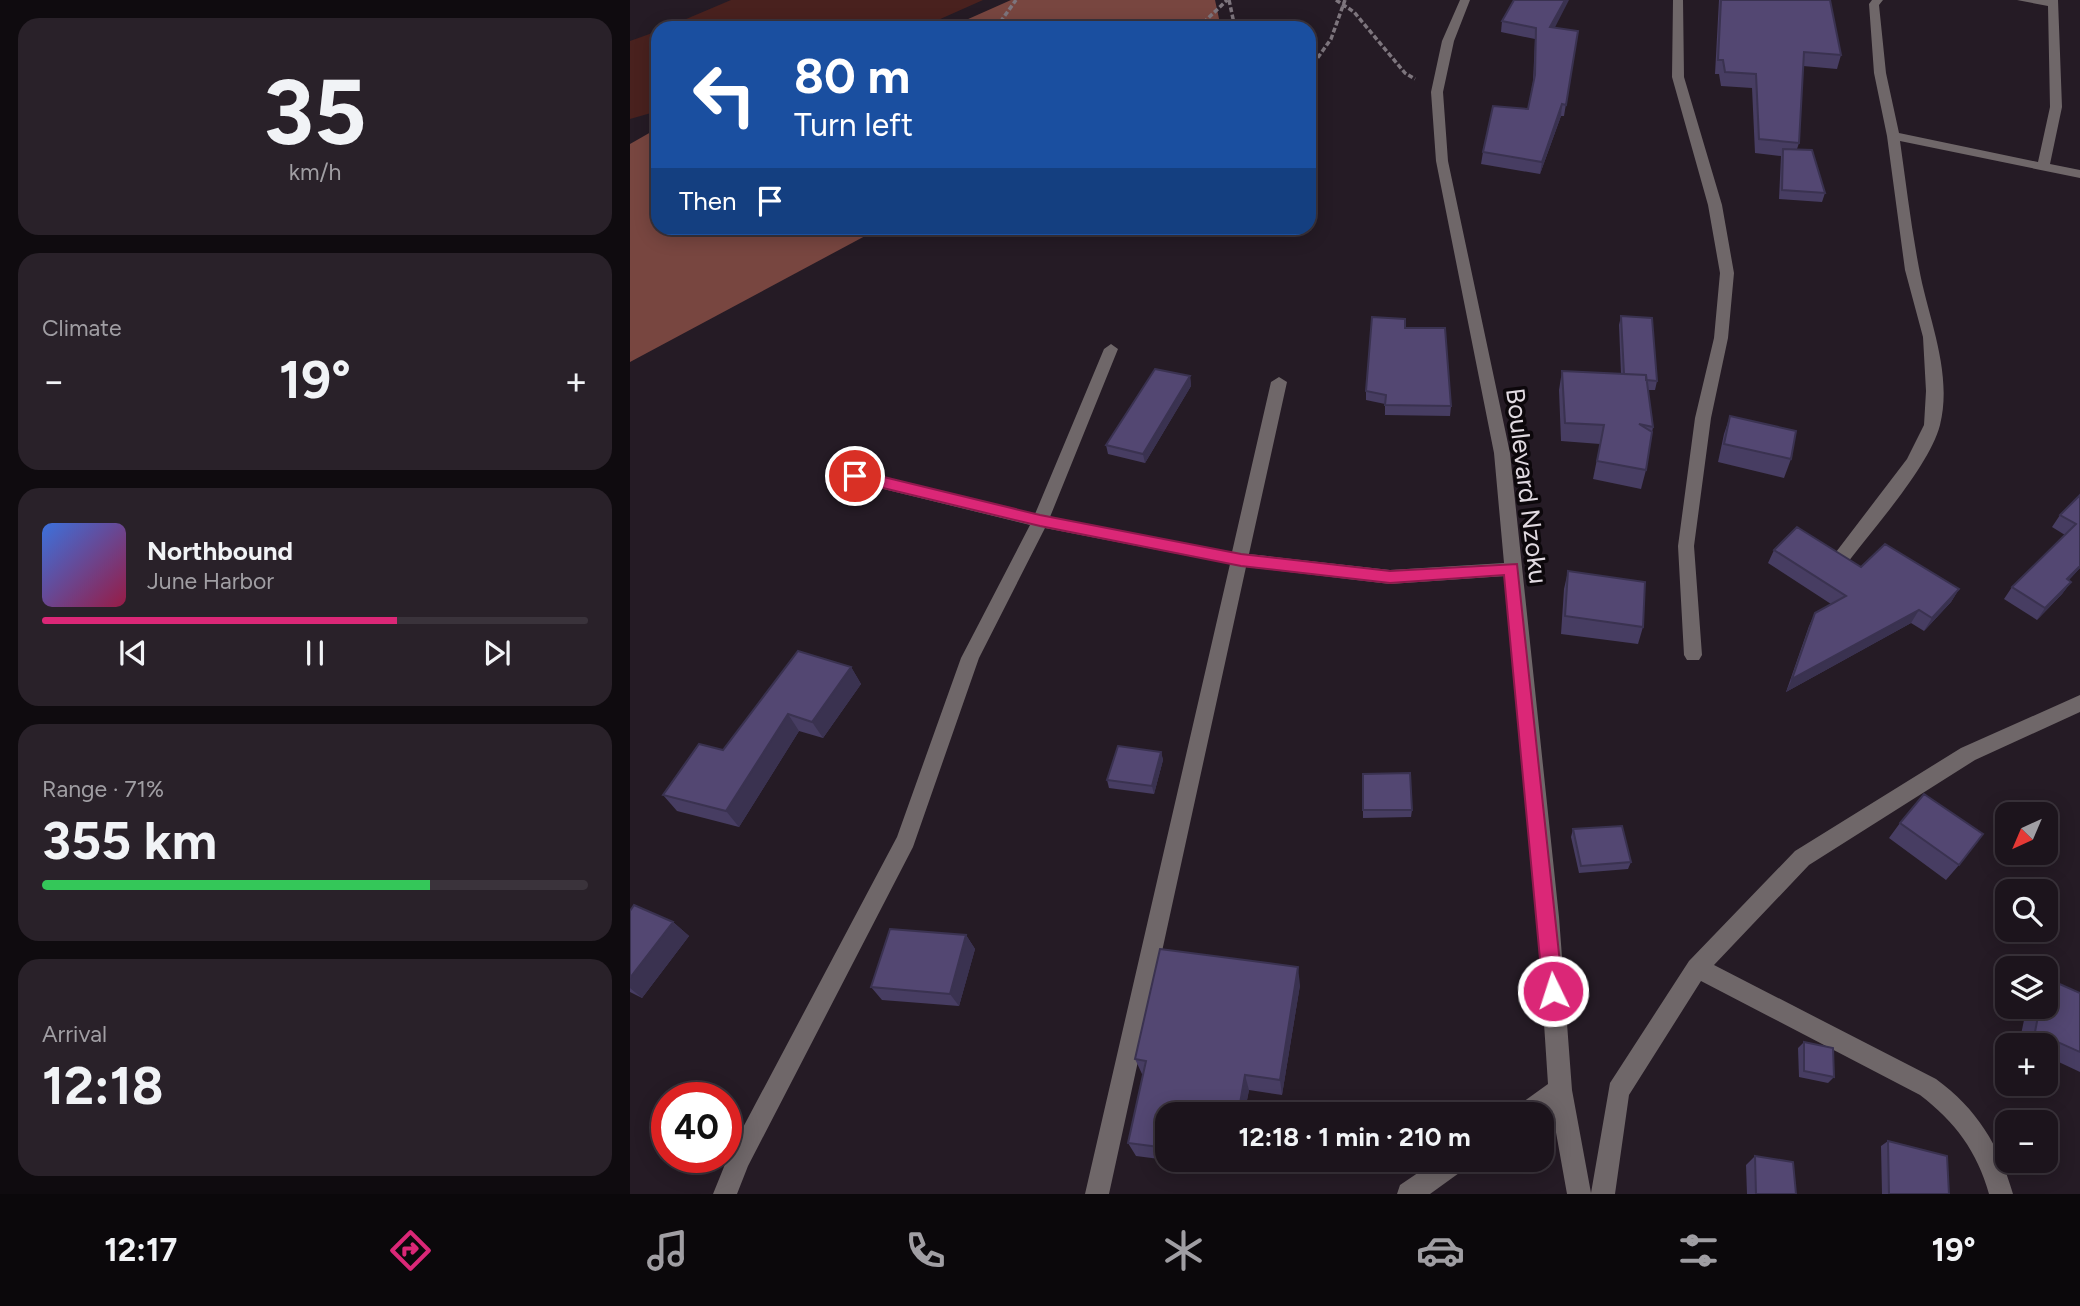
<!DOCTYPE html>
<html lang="en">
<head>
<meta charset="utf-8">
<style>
  :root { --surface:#1c141c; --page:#292129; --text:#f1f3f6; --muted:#a09ea3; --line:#3a333b; --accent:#db2777 }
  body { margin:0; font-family:Figtree,sans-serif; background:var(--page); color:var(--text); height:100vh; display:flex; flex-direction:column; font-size:26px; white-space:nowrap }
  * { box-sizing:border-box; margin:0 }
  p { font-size:23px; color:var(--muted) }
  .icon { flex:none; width:38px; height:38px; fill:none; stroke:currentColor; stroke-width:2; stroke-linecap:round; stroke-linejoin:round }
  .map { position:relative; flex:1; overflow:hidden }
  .sheet { display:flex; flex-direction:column; gap:18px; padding:18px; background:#0f0b0f; width:630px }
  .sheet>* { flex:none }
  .top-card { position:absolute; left:21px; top:21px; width:665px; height:214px; border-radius:21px; box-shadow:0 4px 18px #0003,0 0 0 2px var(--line); background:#1a4fa0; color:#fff; overflow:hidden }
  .needle { width:46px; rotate:224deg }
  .buttons { position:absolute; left:1365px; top:802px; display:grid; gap:14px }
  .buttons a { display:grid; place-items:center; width:63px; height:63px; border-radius:14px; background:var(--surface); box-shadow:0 4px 18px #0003,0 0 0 2px var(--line); font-size:35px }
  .speed { position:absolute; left:21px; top:1082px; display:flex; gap:14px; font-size:35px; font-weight:700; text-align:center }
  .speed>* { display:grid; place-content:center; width:91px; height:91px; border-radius:50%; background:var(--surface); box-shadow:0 4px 18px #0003,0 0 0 2px var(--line); line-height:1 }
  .speed .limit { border:10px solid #d22; background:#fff; color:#111 }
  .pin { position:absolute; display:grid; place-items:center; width:60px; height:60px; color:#fff; margin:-30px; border:4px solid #fff; border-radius:50%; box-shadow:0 2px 7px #0007 }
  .me { position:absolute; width:77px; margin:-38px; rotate:356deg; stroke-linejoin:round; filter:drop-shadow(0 0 5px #0008) }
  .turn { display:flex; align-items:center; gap:24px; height:147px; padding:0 28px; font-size:32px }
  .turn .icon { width:91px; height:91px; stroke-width:2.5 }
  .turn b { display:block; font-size:49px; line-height:60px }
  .then { display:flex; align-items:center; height:66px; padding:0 28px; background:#0003; gap:14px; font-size:26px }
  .big { font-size:52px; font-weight:700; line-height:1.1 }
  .sheet .tile { flex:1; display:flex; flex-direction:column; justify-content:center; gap:10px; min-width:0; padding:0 24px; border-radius:21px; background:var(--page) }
  .sheet .dial { align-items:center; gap:0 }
  .dial b { font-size:91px; line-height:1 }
  .song { display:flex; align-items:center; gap:21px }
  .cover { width:84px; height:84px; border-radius:10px; background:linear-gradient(135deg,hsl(220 70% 55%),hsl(340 70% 35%)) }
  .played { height:7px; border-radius:4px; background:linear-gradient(90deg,var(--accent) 65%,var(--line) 65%) }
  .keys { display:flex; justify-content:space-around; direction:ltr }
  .heat { display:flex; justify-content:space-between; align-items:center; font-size:38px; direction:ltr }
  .charge { height:10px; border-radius:5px; background:linear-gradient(90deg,#34c759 71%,var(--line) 0) }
  .trip { position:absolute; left:525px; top:1102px; width:399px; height:70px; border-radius:21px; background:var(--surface); box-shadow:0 4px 18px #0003,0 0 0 2px var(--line); font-weight:700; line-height:70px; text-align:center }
  .menu { display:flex; height:112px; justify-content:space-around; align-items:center; background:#0b080b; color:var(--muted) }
  .menu .icon { width:49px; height:49px }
  .menu .on { color:var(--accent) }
  .menu b { font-size:32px; color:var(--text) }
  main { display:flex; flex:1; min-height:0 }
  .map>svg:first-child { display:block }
  .green { fill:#49211e }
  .forest { fill:#784640 }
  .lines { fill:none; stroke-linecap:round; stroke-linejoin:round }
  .path { stroke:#7d757d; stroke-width:3.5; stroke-dasharray:5 2.5; stroke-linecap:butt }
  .minor { fill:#6f6769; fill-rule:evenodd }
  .wall { fill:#473d62 }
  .shaded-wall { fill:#3a3250 }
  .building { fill:#534772; stroke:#3a3250; stroke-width:2 }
  .route { fill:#db2777; stroke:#8e194d; stroke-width:2 }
  .labels { text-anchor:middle; stroke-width:7; stroke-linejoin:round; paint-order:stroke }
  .street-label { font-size:26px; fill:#e1dae1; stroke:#0c070b }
</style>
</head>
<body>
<main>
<section class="sheet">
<div class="tile dial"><b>35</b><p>km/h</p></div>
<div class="tile"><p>Climate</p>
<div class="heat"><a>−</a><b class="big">19°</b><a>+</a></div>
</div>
<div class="tile">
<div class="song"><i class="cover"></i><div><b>Northbound</b><p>June Harbor</p></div></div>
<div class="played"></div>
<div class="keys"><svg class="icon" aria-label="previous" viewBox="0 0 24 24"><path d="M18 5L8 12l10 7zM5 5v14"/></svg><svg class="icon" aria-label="pause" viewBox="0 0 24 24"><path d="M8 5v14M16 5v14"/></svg><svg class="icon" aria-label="next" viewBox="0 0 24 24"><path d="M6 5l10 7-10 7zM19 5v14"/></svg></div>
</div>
<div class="tile"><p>Range · 71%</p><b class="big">355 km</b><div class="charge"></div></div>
<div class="tile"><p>Arrival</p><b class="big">12:18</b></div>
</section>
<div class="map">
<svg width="1450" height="1194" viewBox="0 0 1450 1194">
  <rect width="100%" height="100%" fill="#251b25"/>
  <!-- green -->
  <path class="green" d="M101 0H353L290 28H35Z
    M28 31V111L0 119V41Z"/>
  <!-- forest -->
  <path class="forest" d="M381 0H585L591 28H318Z
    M28 128V228H250L0 362V144Z"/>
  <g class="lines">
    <!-- path -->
    <path class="path" d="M599 0 605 28
      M706 0 724 12 775 73 785 79
      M366 28 386 0
      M568 28 597 0
      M679 70 701 39 715 0"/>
    <!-- minor -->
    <path class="minor" d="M830 0H840L824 41 813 92 818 161 880 453 929 917 942 1090 961 1193 980 1083 1059 961 1165 851 1331 748 1450 695V712L1345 760 1179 865 1084 965 1306 1079C1347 1109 1369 1145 1383 1194H1359C1347 1151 1325 1122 1290 1095L1071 981 999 1095 985 1194H937L922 1110 912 1117 882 1115 886 1107 918 1084 907 917 876 576 760 584 616 567 479 1194H455L600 564 415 528 349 658 283 847 118 1166 107 1194H83L100 1152 267 837 331 658 400 525 225 482 219 480 217 476 219 472 225 470 405 514 474 349 481 344 488 349 420 517 602 552 641 382 649 377 657 382 619 554 760 570 874 563 864 453 806 161 801 92 812 41Z
      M1043 0H1053L1054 77 1092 205 1104 273 1098 338 1081 418 1064 546 1072 655 1069 660H1057L1054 655 1048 546 1065 418 1084 338 1090 273 1078 205 1042 77Z
      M1242 0H1253L1249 5 1256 73 1269 133 1408 162 1420 107 1418 6 1387 0H1428L1432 107 1420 164 1450 170V178L1270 141C1276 183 1281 226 1289 268 1298 318 1323 372 1310 425 1299 467 1242 530 1215 566H1203L1200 561 1203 556 1277 459 1294 425 1296 391 1293 337 1275 270 1257 136 1244 73 1239 4Z
      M807 1160H840L836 1168 800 1194H767L770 1185Z"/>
  </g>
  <!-- wall -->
  <path class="wall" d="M1089 0H1200L1211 55 1207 69 1173 66 1169 143 1167 149 1195 193 1192 202 1149 199 1151 156 1125 153 1122 88 1091 86 1089 74H1085Z
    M872 21 948 31 934 116H931L910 174 851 164 853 152 898 109 903 82 905 39 871 32Z
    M991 316 1027 381 1025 390H1018L1023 427 1016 470 1011 489 963 479 970 444 931 441 929 390 932 371 991 374 989 325Z
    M775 328 821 406 820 416 755 415V404L736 400V391Z
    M560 376 561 386 515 463 478 454 476 445Z
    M1100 416 1161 459 1154 478 1088 462 1094 434Z
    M1450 495V568L1439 580 1441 582 1432 594 1407 620 1374 599 1382 587 1435 535 1422 527 1430 515Z
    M1144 550 1231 567 1329 589 1321 602 1294 631 1281 623 1156 692 1179 626 1185 613 1201 604 1138 563Z
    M938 571 1013 627 1008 644 931 634 934 589Z
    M221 667 231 684 193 738 169 731 109 827 47 811 33 795 93 750Z
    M531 752 533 760 524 794 479 788 477 780Z
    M733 774 782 810 781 817 733 818Z
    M1270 823 1329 865 1316 880 1259 838Z
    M943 829 1001 862 998 869 949 873 941 837Z
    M0 911 43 922 59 936 12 998 0 992Z
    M336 935 345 949 329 1006 252 1000 241 987Z
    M670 985 652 1095 619 1090 614 1115H537V1160L506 1156 498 1143 513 1074H512L505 1059Z
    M1450 993V1072L1416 1056V1045H1391L1389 1044 1397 1006H1416Z
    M1174 1042 1204 1077 1198 1083 1169 1077 1168 1048Z
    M1258 1141 1319 1194H1252L1251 1146Z
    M1125 1156 1166 1194H1117L1116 1165Z
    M539 1160H606L605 1169Z"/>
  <!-- shaded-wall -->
  <path class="shaded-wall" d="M935 0H939L919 39 920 27Z
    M932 104 931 116 910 174 912 162Z
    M560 376 561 386 515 463 513 454Z
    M1450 566V568L1428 591 1437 579Z
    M1441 582 1432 594 1407 620 1415 608Z
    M1329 589 1321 602 1294 631 1302 618Z
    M1289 610 1281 623 1156 692 1162 679Z
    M221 667 231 684 193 738 182 722Z
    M158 714 169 731 109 827 96 811Z
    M531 752 533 760 524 794 522 786Z
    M43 922 59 936 12 998 0 988V978Z
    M336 935 345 949 329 1006 320 994Z
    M668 967 670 985 652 1095 650 1080Z
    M615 1075 619 1090 614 1115H608Z
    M602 1160H606L605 1169Z"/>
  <!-- building -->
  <path class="building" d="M884 0H935L920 27 948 31 936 105 932 104 912 162 853 152 863 106 898 109 905 75 906 28 872 21Z
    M1091 0H1200L1211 55 1174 52 1169 143 1129 139 1126 74 1095 72 1093 60H1088Z
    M1153 149 1182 150 1195 193 1152 190Z
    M991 316 1022 318 1027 381 1016 380V375L994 374Z
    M742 317 775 319V328H815L821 406 755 405 756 395 736 391Z
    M525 369 560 376 513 454 476 445Z
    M932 371 1016 375 1023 427 1009 424 1022 432 1016 470 967 461 974 425 935 423Z
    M1100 416 1166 431 1161 459 1094 444Z
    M1450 495V566L1437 579 1441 582 1415 608 1382 587 1446 524 1430 515Z
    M1167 527 1231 567 1255 544 1329 589 1302 618 1289 610 1162 679 1185 613 1216 596 1144 550Z
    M938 571 1015 582 1013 627 935 616Z
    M168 651 221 667 182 722 158 714 96 811 33 795 69 744 93 750Z
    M488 746 531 752 522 786 477 780Z
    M780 773 782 810H733V774Z
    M1294 794 1353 834 1329 865 1270 823Z
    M992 826 1001 862 951 866 943 829Z
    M4 905 43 922 0 978V911Z
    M260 929 336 935 320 994 241 987Z
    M530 949 668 967 650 1080 615 1075 608 1115H537V1148L498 1143 516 1061 505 1059Z
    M1416 978 1450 993V1052L1405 1032 1410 1006H1416Z
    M1174 1042 1203 1048 1204 1077 1174 1071Z
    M1258 1141 1317 1156 1319 1194H1259Z
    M1125 1156 1163 1162 1166 1194H1126Z"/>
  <!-- route -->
  <path class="route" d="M225 470 410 515 611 554 760 571 887 564 933 991 931 998 923 1001 916 998 913 991 874 575 760 583 611 566 410 526 220 480V472Z"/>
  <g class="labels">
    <!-- street labels -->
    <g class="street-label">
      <text transform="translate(897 486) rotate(83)" y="9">Boulevard Nzoku</text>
    </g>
  </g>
</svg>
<div class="buttons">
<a><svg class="needle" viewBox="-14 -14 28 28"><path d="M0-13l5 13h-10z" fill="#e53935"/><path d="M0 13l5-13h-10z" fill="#a09ea3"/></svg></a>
<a><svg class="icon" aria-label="search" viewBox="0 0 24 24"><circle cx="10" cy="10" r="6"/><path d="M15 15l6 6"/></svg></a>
<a><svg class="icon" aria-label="layers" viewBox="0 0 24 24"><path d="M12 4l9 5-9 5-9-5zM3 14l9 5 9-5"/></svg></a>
<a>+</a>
<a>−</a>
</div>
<div class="speed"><div class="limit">40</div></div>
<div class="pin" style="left:225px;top:476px;background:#d93025"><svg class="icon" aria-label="arrive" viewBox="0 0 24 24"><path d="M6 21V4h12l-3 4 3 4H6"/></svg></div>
<svg class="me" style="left:923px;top:991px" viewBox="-20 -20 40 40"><circle r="17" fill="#db2777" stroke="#fff" stroke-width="3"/><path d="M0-11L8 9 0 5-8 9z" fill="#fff"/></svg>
<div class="trip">12:18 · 1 min · 210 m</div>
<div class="top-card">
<div class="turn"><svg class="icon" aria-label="left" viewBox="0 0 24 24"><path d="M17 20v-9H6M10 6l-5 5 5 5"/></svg><div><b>80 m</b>Turn left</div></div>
<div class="then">Then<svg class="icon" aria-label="arrive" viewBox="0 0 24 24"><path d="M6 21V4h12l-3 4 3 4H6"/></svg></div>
</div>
</div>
</main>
<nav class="menu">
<b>12:17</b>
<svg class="icon on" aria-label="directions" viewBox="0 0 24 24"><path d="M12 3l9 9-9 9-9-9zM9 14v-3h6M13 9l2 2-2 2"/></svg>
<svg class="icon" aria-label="music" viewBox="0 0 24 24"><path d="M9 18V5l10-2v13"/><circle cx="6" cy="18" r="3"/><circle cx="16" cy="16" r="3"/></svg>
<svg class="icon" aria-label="phone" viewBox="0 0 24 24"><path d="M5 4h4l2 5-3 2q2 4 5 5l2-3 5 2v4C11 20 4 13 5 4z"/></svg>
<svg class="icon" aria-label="climate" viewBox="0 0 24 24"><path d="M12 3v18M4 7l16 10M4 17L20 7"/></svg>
<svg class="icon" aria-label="car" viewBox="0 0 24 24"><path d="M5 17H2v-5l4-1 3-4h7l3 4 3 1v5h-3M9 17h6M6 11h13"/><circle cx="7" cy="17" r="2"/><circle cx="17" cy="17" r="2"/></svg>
<svg class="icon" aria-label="filters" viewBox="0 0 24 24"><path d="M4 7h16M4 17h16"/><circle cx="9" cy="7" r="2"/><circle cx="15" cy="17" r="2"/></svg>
<b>19°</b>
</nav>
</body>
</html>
